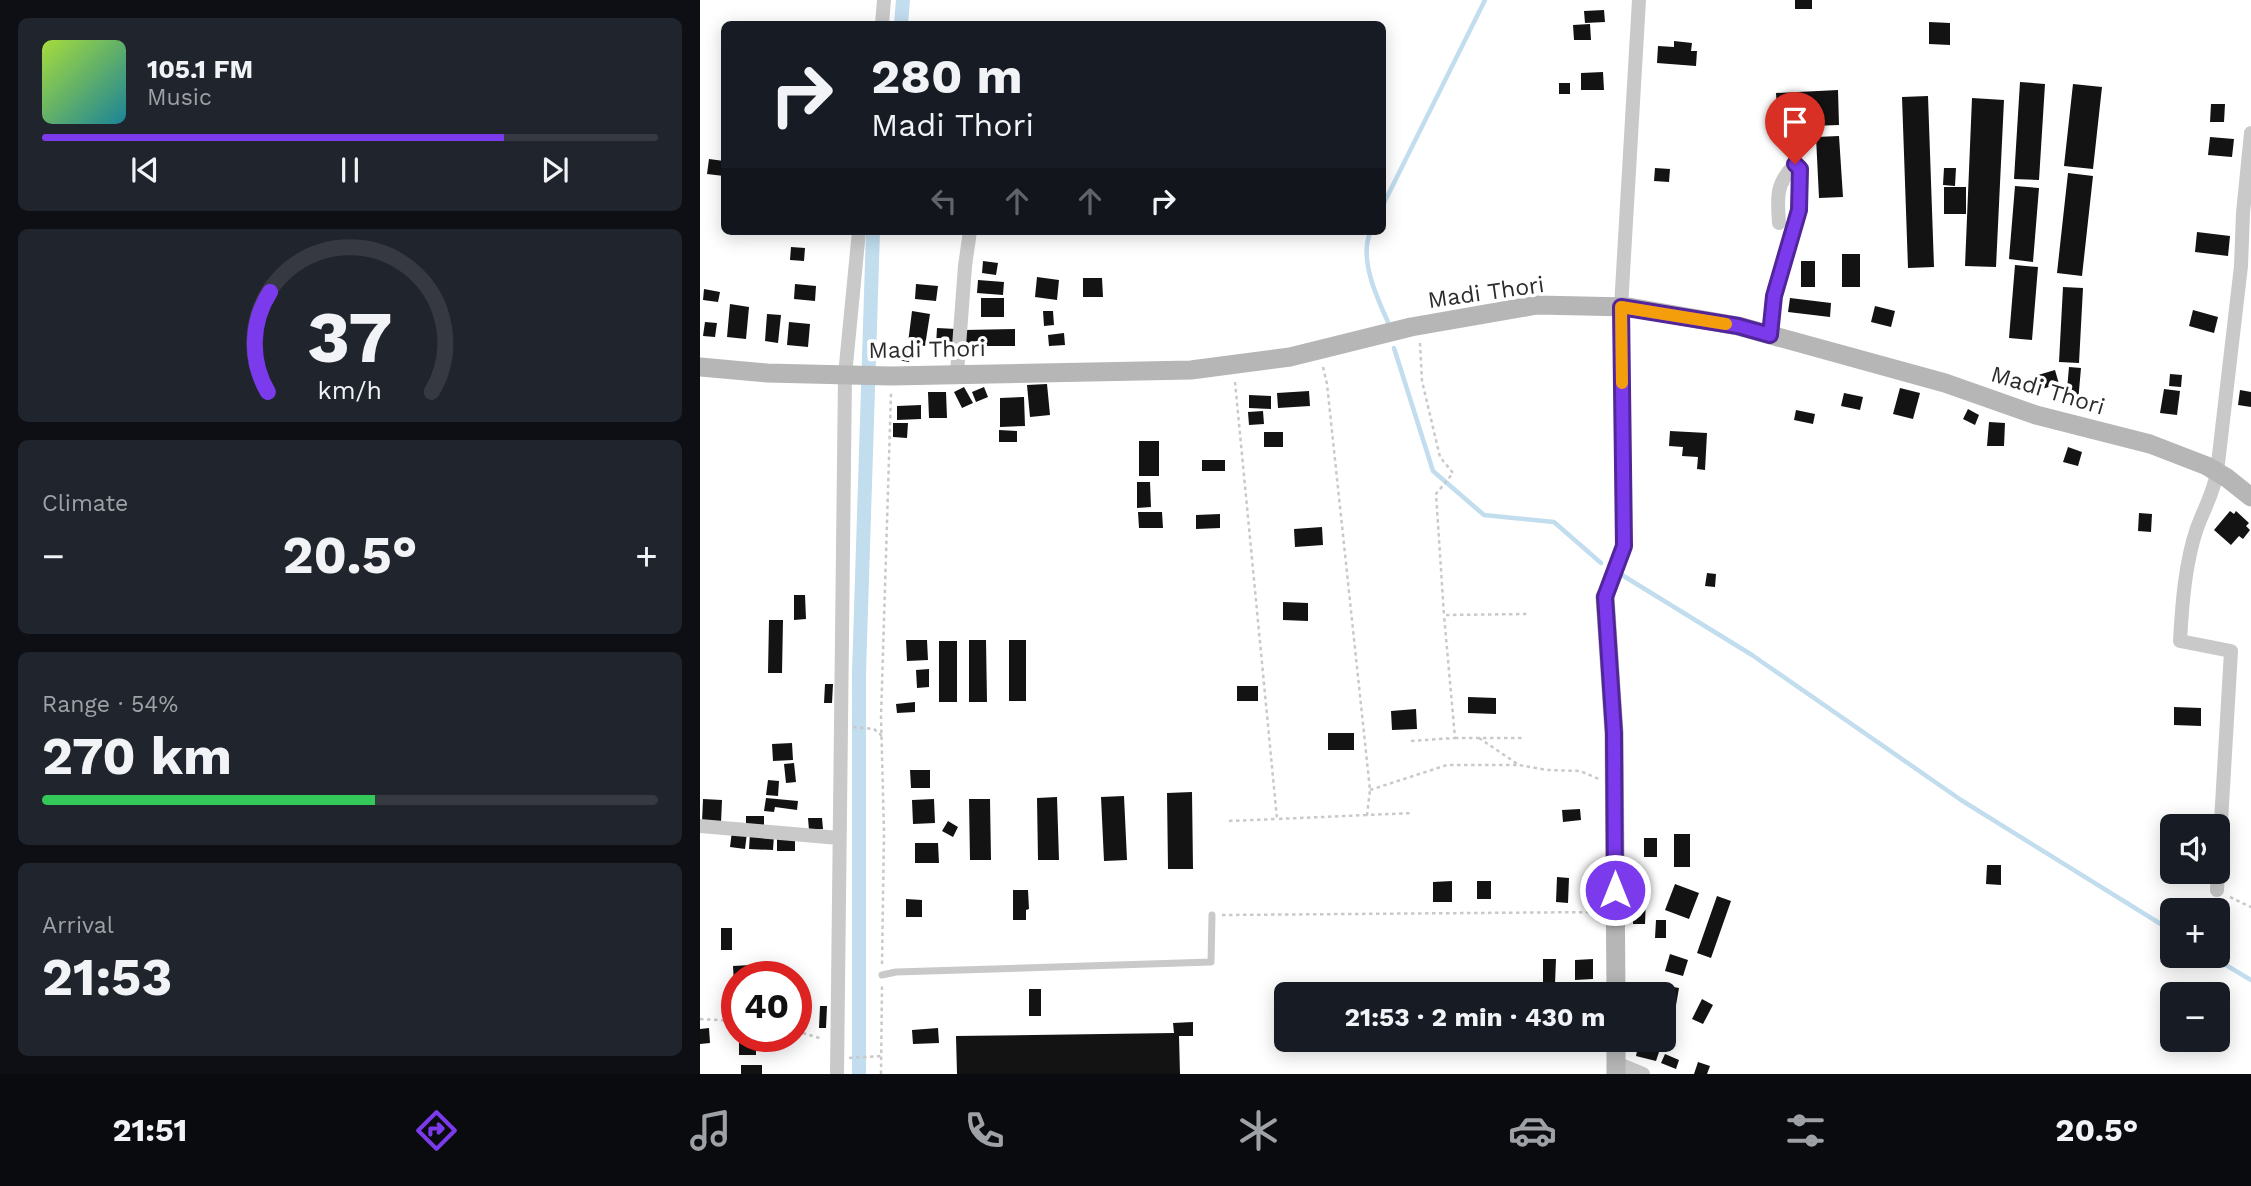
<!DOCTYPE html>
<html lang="en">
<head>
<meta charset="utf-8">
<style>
  :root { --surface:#171b24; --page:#20242c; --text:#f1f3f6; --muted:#9ea1a6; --line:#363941; --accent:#7c3aed }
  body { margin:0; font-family:"Work Sans",sans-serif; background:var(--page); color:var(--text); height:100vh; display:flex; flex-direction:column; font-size:26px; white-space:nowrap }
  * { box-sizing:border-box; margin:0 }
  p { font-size:23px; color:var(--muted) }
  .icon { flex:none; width:38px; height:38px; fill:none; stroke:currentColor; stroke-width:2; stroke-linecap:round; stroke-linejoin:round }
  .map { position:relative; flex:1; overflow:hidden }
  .details { display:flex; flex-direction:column; gap:18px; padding:18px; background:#0d0f14; width:700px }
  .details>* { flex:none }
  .guide { position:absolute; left:21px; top:21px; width:665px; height:214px; border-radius:10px; box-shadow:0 4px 18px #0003; background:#171b24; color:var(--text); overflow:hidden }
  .buttons { position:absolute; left:1460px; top:814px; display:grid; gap:14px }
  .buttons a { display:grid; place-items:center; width:70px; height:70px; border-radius:10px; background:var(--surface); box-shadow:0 4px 18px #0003; font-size:35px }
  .speed { position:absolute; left:21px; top:961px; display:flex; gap:14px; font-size:35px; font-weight:700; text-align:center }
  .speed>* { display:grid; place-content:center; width:91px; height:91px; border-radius:50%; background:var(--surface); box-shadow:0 4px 18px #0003; line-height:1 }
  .speed .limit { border:10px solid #d22; background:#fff; color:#111 }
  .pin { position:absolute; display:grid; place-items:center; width:60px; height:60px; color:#fff; margin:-72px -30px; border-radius:50% 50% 50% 0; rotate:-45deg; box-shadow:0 0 7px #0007 }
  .pin .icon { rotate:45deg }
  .me { position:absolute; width:77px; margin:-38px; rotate:0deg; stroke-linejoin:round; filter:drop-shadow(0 0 5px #0008) }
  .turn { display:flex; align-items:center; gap:24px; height:147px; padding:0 35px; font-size:32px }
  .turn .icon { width:91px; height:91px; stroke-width:2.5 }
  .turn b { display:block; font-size:49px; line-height:60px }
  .lanes { display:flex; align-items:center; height:66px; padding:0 35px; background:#0003; justify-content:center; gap:35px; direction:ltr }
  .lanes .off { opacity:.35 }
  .big { font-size:52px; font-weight:700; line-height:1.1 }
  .details .tile { flex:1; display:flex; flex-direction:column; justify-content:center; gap:10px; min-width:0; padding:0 24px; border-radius:10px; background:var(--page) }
  .details .dial { align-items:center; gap:0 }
  .dial svg { height:182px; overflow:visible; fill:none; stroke:var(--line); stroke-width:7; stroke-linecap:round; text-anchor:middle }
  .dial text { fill:var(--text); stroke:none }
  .song { display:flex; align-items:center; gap:21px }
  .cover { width:84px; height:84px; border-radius:10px; background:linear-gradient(135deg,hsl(80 70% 55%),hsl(190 70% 35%)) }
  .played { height:7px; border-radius:4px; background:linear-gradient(90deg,var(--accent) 75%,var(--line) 75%) }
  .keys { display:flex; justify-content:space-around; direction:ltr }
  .heat { display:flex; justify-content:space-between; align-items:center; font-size:38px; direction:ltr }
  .charge { height:10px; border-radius:5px; background:linear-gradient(90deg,#34c759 54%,var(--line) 0) }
  .trip { position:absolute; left:574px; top:982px; width:402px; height:70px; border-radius:10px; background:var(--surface); box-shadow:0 4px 18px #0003; font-weight:700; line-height:70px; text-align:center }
  .tabs { display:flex; height:112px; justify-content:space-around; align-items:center; background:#090b0e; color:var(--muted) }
  .tabs .icon { width:49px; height:49px }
  .tabs .on { color:var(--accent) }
  .tabs b { font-size:32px; color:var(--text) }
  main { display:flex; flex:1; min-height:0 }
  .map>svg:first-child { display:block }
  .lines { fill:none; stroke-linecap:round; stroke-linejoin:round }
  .stream { stroke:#c1ddee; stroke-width:4.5 }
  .canal { stroke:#c1ddee; stroke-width:14 }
  .building { fill:#131313 }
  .path { stroke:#c9c9c9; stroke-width:2.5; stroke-dasharray:3.5 3.5; stroke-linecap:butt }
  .lane { stroke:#c9c9c9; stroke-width:7 }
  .street { stroke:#c9c9c9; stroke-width:14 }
  .secondary { stroke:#b6b6b6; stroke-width:19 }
  .route-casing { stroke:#51269a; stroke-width:18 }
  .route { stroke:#7c3aed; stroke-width:12 }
  .slow { stroke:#f59e0b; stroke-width:12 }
  .labels { text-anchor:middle; stroke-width:7; stroke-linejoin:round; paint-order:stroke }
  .street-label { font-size:23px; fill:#2c2c2c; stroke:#fff }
</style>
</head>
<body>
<main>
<section class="details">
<div class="tile">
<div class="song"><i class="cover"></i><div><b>105.1 FM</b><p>Music</p></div></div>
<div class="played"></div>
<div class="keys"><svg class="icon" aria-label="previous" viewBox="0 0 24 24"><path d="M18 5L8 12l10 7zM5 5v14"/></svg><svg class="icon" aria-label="pause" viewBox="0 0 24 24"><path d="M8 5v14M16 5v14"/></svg><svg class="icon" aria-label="next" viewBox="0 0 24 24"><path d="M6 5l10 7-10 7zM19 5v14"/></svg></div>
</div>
<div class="tile dial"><svg viewBox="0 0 100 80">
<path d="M14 69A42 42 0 1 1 86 69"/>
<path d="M14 69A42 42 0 0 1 15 25" stroke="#7c3aed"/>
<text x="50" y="56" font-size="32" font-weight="700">37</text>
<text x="50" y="72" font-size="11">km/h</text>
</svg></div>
<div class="tile"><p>Climate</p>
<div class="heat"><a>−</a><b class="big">20.5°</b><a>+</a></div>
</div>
<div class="tile"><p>Range · 54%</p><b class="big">270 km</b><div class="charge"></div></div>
<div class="tile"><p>Arrival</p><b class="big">21:53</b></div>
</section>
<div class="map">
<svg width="1551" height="1074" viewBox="0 0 1551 1074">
  <rect width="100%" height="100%" fill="#fff"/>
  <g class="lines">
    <!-- stream -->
    <path class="stream" d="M682 207 785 0
      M671 231C658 257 677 298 688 322
      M694 348 733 471 784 515 854 522 901 563
      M922 575 1052 655 1261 800 1472 931
      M1511 956 1551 980"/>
    <!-- canal -->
    <path class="canal" d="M201 24 203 0
      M159 1074V673L173 231"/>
  </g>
  <!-- building -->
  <path class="building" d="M1095 0H1112V9H1095Z
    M904 10 905 22 885 23 884 11Z
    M1229 22 1250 23V45L1229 44Z
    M890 24 891 40H874L873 25Z
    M974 41 992 43 991 51H997L996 66 957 63 958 46 974 47Z
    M903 72 904 90H881V73Z
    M1320 82 1345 84 1339 180 1314 179Z
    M859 83H870V94H859Z
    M1373 84 1402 87 1393 169 1364 166Z
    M1138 90 1139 125 1111 126 1112 137 1083 138 1082 127H1078L1076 93Z
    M1228 96 1234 267 1208 268 1202 97Z
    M1272 98 1304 100 1296 267 1265 266Z
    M1511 104H1525L1524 122H1510Z
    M1139 136 1143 197 1119 198 1116 137Z
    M1510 137 1534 139 1532 157 1508 155Z
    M9 159 24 161V176L7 174Z
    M955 168 970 169 969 182 954 181Z
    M1244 168H1256L1255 186 1243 185Z
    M1368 173 1393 176 1382 276 1357 273Z
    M1315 186 1339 188 1333 262 1309 259Z
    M1244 187H1266V214H1244Z
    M1497 232 1530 236 1528 256 1495 252Z
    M91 247 105 248 104 261 90 260Z
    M1142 254H1160V287H1142Z
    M283 261 298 263 296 275 282 273Z
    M1101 261H1115V287H1101Z
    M1315 265 1338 267 1332 340 1309 338Z
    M337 277 359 280 357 300 335 297Z
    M383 278H402L403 297H383Z
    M278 280 304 282 303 295 277 293Z
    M95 284 116 286 115 301 94 299Z
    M216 284 238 286 236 301 215 299Z
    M1363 287 1383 288 1379 363 1359 362Z
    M4 289 20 292 18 302 3 300Z
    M281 298H304V317H281Z
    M1090 298 1131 303 1130 317 1088 312Z
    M30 304 49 307 46 339 27 337Z
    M1175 306 1195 311 1191 327 1171 322Z
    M1493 310 1518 317 1514 333 1489 326Z
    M212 311 230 314 225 346 208 343Z
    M343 311H353L354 325 344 326Z
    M67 314 81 315 78 343 65 341Z
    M5 322 17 323 15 337 3 336Z
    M89 322 110 324 108 347 87 345Z
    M237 328 256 329 255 345H236Z
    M315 329V346H264V330Z
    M364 333 365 345 349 346 348 335Z
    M195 346 212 349 209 362 192 359Z
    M1369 367 1381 368 1378 402 1366 401Z
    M1355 370 1359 384 1342 389 1338 375Z
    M1470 374 1482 375 1481 387 1469 386Z
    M347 384 350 415 330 417 327 385Z
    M264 387 273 403 262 408 254 392Z
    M284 387 288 397 276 402 272 392Z
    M1200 388 1220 393 1213 419 1193 414Z
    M1464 389 1480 391 1477 415 1460 413Z
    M1540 390 1551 392V407L1538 405Z
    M609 391 610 406 578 408 577 393Z
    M228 392H246L247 418H229Z
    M1144 393 1163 397 1160 410 1141 406Z
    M549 395 571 396V409L549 408Z
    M324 397 325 426 300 427V398Z
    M221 405V419L197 420V406Z
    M1268 409 1279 415 1275 425 1263 419Z
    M1096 410 1115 414 1113 424 1094 420Z
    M563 411 564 424 549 425 548 412Z
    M1289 422 1305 423 1304 446H1287Z
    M193 423H208L207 438 193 437Z
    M299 430 317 431V442H299Z
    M970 431 1007 433 1005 470 997 469 998 457 982 456 983 447 969 446Z
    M564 432H583V447H564Z
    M439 441H459V476H439Z
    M1368 447 1382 452 1378 466 1363 462Z
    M502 460H525V471H502Z
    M437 482H450L451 507 437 508Z
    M1530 511 1534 514 1536 511 1549 523 1546 526 1550 530 1543 539 1539 536 1531 545 1514 530Z
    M438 512H462L463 528H439Z
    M1439 513 1452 514 1451 532 1438 531Z
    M520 514V528L496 529V515Z
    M622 527 623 545 595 547 594 529Z
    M1007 573 1016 574 1015 587 1005 586Z
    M94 595H105L106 619 94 620Z
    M583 602 608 603V621L583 620Z
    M69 620H83L82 673H68Z
    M206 640H227L228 660 207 661Z
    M269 640H286L287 702H269Z
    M309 640H326V701H309Z
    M239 641H257V702H239Z
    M229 669V687L217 688 216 670Z
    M125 684H133L132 703H124Z
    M537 686H558V701H537Z
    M768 697 796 698V714L768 713Z
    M215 702V712L197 713 196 704Z
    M1474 707 1501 708V726L1474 725Z
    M716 709 717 729 692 730 691 711Z
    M628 733H654V750H628Z
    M92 743 93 760 73 761 72 744Z
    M94 763 96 782 86 783 84 764Z
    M210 770H230V788H211Z
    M68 780 79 781 78 796 66 795Z
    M492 792 493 869H468L467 793Z
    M424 796 427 860 404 861 401 797Z
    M357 797 359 860H338L337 798Z
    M66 798 98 801 97 810 75 807 74 812 64 811Z
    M3 799 22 800 21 823 2 822Z
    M234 799 235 823 213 824 212 800Z
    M269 799H290L291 860H270Z
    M880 809 881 820 863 822 862 810Z
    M46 816H64V829H46Z
    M108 818H122L123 829 109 830Z
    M248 821 258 827 253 837 242 831Z
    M32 831 47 833 45 849 30 847Z
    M50 833 74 835 73 850 49 849Z
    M974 834H990V867H974Z
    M77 836H95V851H77Z
    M944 838H957V857H944Z
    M215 843H238L239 863H215Z
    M1287 865H1301V885L1286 884Z
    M857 877 869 878 868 903 856 902Z
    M752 881V902H733V882Z
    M777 881H791V899H777Z
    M975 884 999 893 989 919 965 910Z
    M313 890H328L329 909 326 910V920H313Z
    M1017 896 1031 901 1011 958 997 953Z
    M933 898H946L945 924H933Z
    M206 899 222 900V917H206Z
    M956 920H966V938H955Z
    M21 928H32V950H21Z
    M970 954 988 960 983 976 965 971Z
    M843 959H856L855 984H843Z
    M893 959V979L875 980V960Z
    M51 965 52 976H37V984H34L33 966Z
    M945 982 979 988 975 1011 964 1009V994H942Z
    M329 989H341V1016H329Z
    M1002 999 1013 1005 1003 1024 992 1019Z
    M120 1006H127L126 1028H119Z
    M493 1022V1036H479L480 1074H257L256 1036 474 1033 473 1023Z
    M9 1028 10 1043 0 1044V1029Z
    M238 1028 239 1043 213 1044 212 1030Z
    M39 1036H56V1055H39Z
    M938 1046 959 1052 956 1061 936 1056Z
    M965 1054 979 1060 976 1069 961 1063Z
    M998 1062 1010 1066 1007 1074H994Z
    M41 1065H62V1074H41Z"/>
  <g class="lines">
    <!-- path -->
    <path class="path" d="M720 343 722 381 740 457 753 473 736 494 744 615 830 614
      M623 367 627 384 670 790 667 815 713 813
      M535 382 577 819 667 815
      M153 727 174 729 182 736
      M755 738H823
      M779 738 819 765 847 770 880 771 899 779
      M711 741 755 738 744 615
      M670 790 747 765H819
      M529 821 577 819
      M1481 872 1503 883
      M1530 897 1551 907
      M522 915 901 912
      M182 964 184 832 181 717 191 393
      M0 1019 37 1021
      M96 1031 123 1039
      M149 1058 181 1056
      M181 1074 182 985"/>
    <!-- lane -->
    <path class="lane" d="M182 975 196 972 511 962 512 915"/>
    <!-- street -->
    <path class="street" d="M182 24 184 0
      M1070 335 1074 296 1099 210 1100 169 1095 164C1076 184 1077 196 1079 223
      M257 373 265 266 270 231
      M905 597 924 546 921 307 939 0
      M0 826 139 838
      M1517 890 1531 651 1480 641C1482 605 1485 563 1497 528 1504 509 1514 492 1517 472L1541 266 1543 213 1551 133
      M916 1063 943 1074
      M137 1074 145 375 159 231"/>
    <!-- secondary -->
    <path class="secondary" d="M0 367 67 373 191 376 491 370 590 357 711 327 837 305 929 307 1038 326 1245 383 1336 415 1450 444 1507 466 1527 478 1551 497
      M905 597 914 733 916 994
      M916 1040V1074"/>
  </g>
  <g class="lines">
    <defs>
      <path id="route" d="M915 890 914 733 905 597 924 546 921 307 1038 326 1070 335 1074 296 1099 210 1100 169 1095 164"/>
    </defs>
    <!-- route casing -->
    <use href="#route" class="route-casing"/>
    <!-- route -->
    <use href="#route" class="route"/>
    <!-- slow -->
    <path class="slow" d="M922 383 921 307 1026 324"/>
  </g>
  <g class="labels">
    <!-- street labels -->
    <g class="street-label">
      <text transform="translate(786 292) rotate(-8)" y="8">Madi Thori</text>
      <text transform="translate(227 349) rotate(-1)" y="8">Madi Thori</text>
      <text transform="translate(1348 390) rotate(17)" y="8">Madi Thori</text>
    </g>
  </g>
</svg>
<div class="buttons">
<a><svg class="icon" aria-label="sound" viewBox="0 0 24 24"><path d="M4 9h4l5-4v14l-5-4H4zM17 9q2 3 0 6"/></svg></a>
<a>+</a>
<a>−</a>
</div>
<div class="speed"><div class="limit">40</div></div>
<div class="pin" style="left:1095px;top:164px;background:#d93025"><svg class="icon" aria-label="arrive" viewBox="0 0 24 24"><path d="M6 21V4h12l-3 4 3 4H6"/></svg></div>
<svg class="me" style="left:915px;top:890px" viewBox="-20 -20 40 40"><circle r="17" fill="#7c3aed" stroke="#fff" stroke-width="3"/><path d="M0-11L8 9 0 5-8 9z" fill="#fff"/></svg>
<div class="trip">21:53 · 2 min · 430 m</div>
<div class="guide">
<div class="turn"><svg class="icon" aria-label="right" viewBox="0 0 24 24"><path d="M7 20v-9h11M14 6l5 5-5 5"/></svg><div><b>280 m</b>Madi Thori</div></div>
<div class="lanes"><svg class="icon off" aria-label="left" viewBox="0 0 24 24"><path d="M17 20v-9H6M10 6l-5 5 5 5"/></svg><svg class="icon off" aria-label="ahead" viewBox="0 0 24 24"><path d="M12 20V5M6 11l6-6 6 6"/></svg><svg class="icon off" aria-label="ahead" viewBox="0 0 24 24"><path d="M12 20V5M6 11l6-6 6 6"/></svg><svg class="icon" aria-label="right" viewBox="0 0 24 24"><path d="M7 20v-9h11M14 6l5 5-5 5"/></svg></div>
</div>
</div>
</main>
<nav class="tabs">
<b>21:51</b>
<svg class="icon on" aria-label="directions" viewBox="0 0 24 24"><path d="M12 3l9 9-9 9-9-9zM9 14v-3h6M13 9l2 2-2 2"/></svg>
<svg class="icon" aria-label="music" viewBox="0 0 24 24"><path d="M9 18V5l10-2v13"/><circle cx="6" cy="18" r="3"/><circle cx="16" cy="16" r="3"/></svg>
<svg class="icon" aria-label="phone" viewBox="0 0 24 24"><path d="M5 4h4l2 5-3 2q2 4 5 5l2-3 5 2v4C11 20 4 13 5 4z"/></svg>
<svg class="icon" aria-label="climate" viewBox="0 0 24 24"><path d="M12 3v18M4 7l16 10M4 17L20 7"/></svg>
<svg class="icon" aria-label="car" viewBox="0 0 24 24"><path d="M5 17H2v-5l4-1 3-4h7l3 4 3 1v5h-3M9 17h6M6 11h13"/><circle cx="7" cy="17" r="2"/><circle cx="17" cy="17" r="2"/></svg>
<svg class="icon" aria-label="filters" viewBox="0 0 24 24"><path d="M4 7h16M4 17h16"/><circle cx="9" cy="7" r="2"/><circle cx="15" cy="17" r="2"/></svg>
<b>20.5°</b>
</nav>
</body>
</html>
